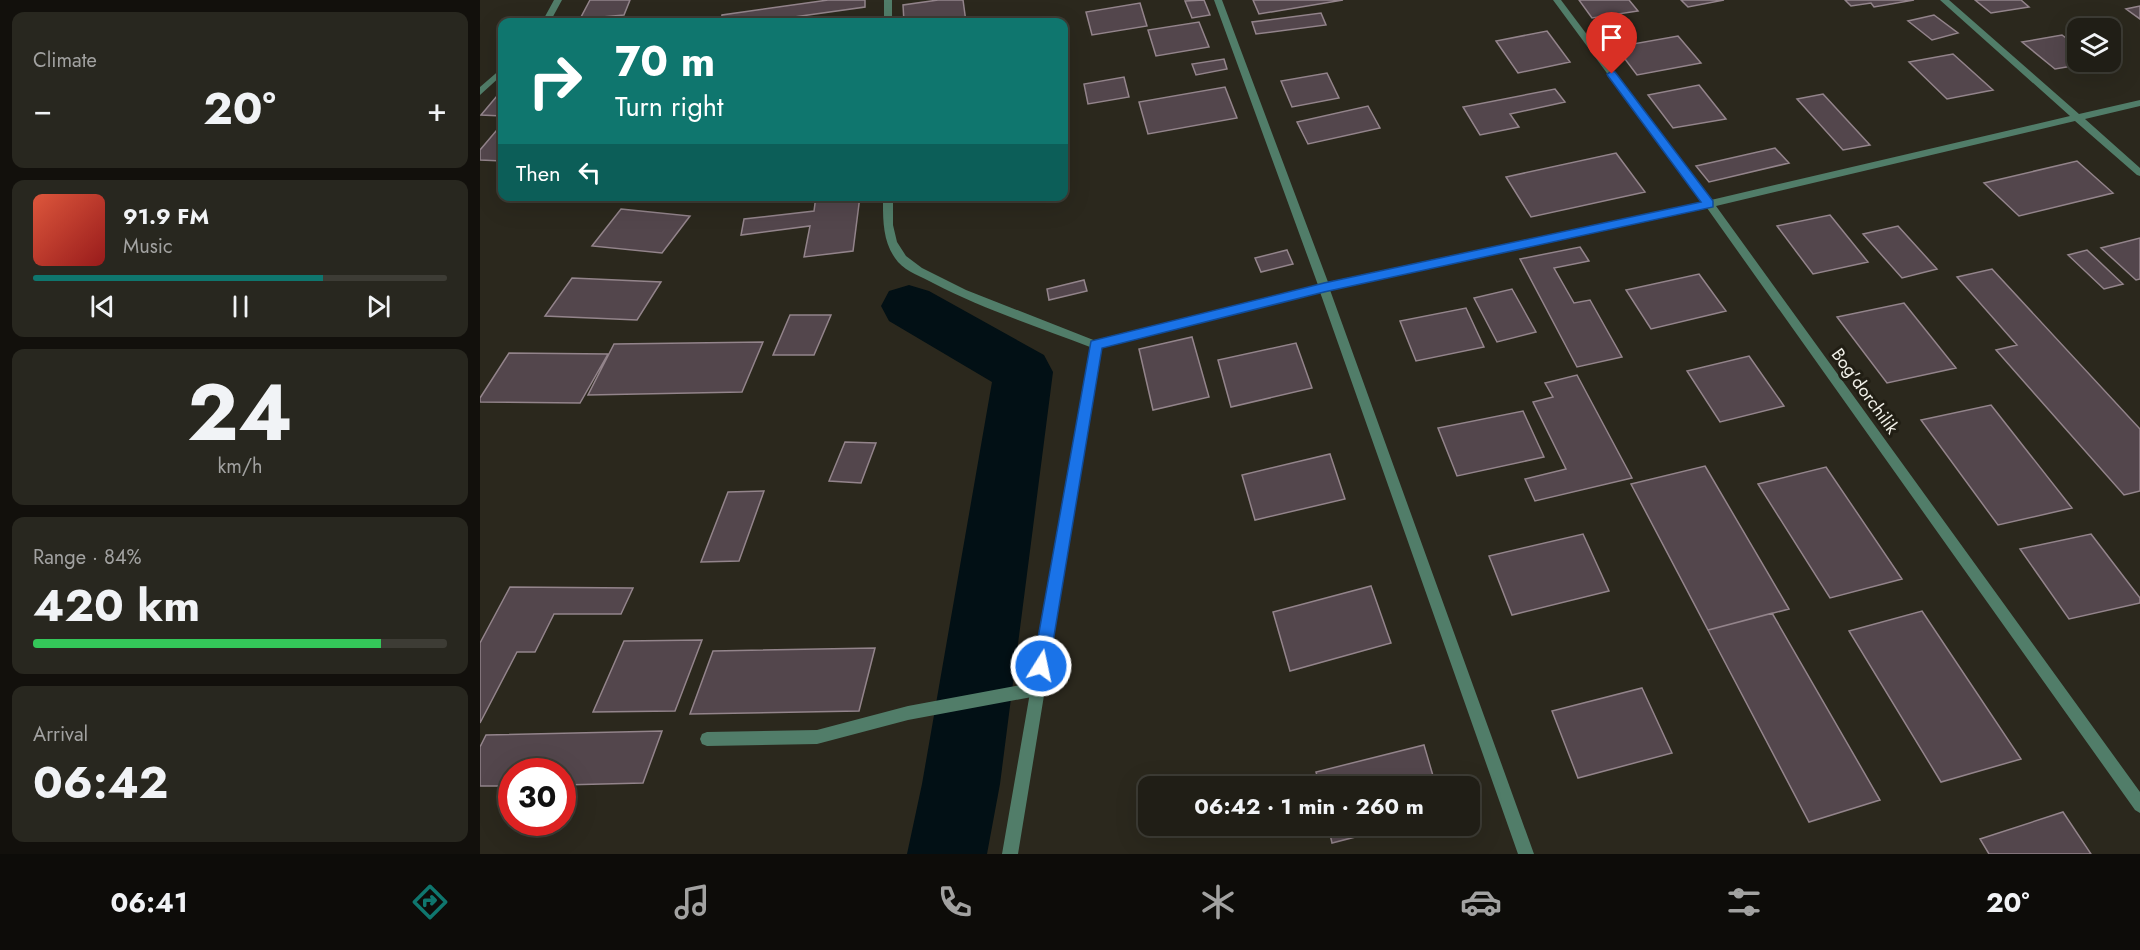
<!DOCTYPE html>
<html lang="en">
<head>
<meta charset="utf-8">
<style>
  :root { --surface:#201e16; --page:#28271f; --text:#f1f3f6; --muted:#a2a2a1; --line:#3d3c35; --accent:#0f766e }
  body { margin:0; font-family:Jost,sans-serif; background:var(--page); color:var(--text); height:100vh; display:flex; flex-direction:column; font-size:22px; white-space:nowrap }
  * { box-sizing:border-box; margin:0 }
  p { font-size:20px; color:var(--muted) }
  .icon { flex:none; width:33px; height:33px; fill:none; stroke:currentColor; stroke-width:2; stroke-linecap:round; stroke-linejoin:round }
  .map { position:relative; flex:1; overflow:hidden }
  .panel { display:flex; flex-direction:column; gap:12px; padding:12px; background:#12100c; width:480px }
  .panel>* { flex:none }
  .guide { position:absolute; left:18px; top:18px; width:570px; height:183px; border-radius:12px; box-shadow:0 6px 24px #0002,0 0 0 2px var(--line); background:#0f766e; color:#fff; overflow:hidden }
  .controls { position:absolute; left:1587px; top:18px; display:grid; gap:12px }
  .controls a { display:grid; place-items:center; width:54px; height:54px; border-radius:12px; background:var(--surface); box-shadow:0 6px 24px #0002,0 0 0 2px var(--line); font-size:30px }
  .speed { position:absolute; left:18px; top:758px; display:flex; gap:12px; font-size:30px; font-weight:700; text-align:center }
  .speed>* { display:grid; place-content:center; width:78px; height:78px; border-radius:50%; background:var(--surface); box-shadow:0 6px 24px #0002,0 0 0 2px var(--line); line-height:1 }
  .speed .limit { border:9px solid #d22; background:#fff; color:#111 }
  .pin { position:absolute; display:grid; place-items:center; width:51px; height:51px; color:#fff; margin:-62px -26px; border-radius:50% 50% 50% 0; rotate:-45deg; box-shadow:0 0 6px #0007 }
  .pin .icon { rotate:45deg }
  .me { position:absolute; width:66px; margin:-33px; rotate:10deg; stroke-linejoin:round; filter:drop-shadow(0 0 4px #0008) }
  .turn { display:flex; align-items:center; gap:21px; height:126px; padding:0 18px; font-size:27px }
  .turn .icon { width:78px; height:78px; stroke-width:2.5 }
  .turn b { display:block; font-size:42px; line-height:51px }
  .then { display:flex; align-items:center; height:57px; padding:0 18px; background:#0003; gap:12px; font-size:22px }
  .big { font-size:45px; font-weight:700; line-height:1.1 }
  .panel .tile { flex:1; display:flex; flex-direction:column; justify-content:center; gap:9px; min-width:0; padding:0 21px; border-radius:12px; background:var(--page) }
  .panel .dial { align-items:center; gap:0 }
  .dial b { font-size:78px; line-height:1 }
  .song { display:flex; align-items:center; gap:18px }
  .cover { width:72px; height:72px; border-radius:9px; background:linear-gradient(135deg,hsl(10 70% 55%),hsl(0 70% 35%)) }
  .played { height:6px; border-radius:3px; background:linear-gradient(90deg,var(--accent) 70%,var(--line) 70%) }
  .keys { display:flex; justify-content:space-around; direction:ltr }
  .heat { display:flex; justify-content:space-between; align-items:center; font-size:33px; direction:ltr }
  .charge { height:9px; border-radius:4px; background:linear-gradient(90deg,#34c759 84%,var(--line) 0) }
  .trip { position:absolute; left:658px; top:776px; width:342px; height:60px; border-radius:12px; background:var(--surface); box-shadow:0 6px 24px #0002,0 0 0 2px var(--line); font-weight:700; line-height:60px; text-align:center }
  .tabs { display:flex; height:96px; justify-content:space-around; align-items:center; background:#0d0c09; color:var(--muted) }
  .tabs .icon { width:42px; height:42px }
  .tabs .selected { color:var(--accent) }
  .tabs b { font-size:27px; color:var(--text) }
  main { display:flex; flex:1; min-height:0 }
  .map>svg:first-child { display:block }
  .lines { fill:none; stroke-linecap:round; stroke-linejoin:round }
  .river { fill:#021015; fill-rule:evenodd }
  .building { fill:#53464c; stroke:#93848b; stroke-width:1.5 }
  .service { fill:#517d69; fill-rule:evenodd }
  .minor { fill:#517d69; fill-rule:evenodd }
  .route { fill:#1a73e8; stroke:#114b97; stroke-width:1.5 }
  .labels { text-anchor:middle; stroke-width:6; stroke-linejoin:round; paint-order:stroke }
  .street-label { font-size:18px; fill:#f0efe7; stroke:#211e14 }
</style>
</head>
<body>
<main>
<section class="panel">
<div class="tile"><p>Climate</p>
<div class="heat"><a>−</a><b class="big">20°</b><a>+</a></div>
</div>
<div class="tile">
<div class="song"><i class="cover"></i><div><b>91.9 FM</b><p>Music</p></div></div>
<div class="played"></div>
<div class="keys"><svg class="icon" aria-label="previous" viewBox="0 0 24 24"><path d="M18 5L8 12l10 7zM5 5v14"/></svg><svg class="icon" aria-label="pause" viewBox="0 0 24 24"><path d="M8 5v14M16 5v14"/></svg><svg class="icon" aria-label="next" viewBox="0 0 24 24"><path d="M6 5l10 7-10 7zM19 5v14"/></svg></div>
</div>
<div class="tile dial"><b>24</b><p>km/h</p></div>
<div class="tile"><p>Range · 84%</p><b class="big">420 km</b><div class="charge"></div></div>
<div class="tile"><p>Arrival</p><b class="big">06:42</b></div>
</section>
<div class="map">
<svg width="1660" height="854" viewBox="0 0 1660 854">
  <rect width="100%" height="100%" fill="#2b281d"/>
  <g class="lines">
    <!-- river -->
    <path class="river" d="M429 285 449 291 564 355 573 372 520 784 507 854H427L442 784 512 382 409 321 401 306 409 291Z"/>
  </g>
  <!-- building -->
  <path class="building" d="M110 0H150L144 15 100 19Z
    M348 0H385V7L279 22H241L242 15Z
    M458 0H483L486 22H424L423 5Z
    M724 0 730 15 712 18 705 1Z
    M773 0H863L779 14Z
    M1099 0H1149L1158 11 1112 18Z
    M1201 0H1244L1208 7Z
    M1365 0H1434L1394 7 1391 3 1371 6Z
    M1495 0H1541L1549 7 1511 13Z
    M660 3 667 26 612 35 606 12Z
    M1660 6V19L1646 9Z
    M841 13 846 25 776 34 772 22Z
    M1454 15 1478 33 1452 40 1428 21Z
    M719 22 729 47 676 56 668 30Z
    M1067 31 1090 62 1038 73 1016 41Z
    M1582 35 1598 47V62H1616L1575 69 1542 42Z
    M1198 36 1221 63 1157 75 1136 47Z
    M1473 54 1513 90 1467 99 1429 62Z
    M744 59 747 69 716 75 712 64Z
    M847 73 859 98 812 107 801 81Z
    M644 77 649 97 608 104 604 84Z
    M1219 85 1246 119 1193 128 1168 95Z
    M745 87 757 118 668 134 659 102Z
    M1075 89 1085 102 1030 114 1039 127 1000 135 983 107Z
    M22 90V116L1 115Z
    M1343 94 1390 145 1363 150 1317 99Z
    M888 106 900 128 828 144 817 122Z
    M22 124V161L0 160V150Z
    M1295 148 1309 163 1229 182 1216 166Z
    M1136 153 1165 192 1051 217 1026 177Z
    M1597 161 1633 193 1539 216 1504 183Z
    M336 196H380L373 251 324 257 330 226 261 235 264 219 334 211Z
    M141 209 210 216 182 253 112 246Z
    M1350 215 1388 262 1333 274 1297 226Z
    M1418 226 1457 269 1422 278 1383 234Z
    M1660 238V279L1656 280 1621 248Z
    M1100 247 1109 261 1074 268 1094 303 1110 300 1142 357 1097 367 1040 259Z
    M807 250 813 264 781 272 775 258Z
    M1607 250 1643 284 1624 289 1588 255Z
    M1512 269 1660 429V491L1644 495 1516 350 1537 345 1477 277Z
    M1219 274 1246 311 1171 329 1146 290Z
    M92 278 181 282 157 320 65 316Z
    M604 280 607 291 569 300 567 289Z
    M1032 289 1056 332 1017 342 994 298Z
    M1424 303 1476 368 1407 383 1357 317Z
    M986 308 1004 347 936 361 920 321Z
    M310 315H351L334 355H293Z
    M712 337 729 397 673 410 659 349Z
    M283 342 262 392 108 395 134 344Z
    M816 343 832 388 751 407 738 360Z
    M29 353 128 354 100 403 0 402V398Z
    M1269 356 1304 406 1240 422 1207 371Z
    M1097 375 1152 478 1055 501 1045 479 1086 469 1053 402 1073 397 1065 383Z
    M1511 405 1592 508 1518 525 1441 420Z
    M1043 411 1064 457 977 476 958 428Z
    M365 442 396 443 381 483 349 481Z
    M850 454 865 499 775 520 762 475Z
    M1225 466 1309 609 1228 630 1151 484Z
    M1346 467 1422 579 1350 598 1278 484Z
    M284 491 259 561 221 562 248 492Z
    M1103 534 1129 591 1032 615 1009 556Z
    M1611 534 1660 598V603L1589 619 1540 549Z
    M891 586 911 643 810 671 793 612Z
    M30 587 153 588 141 614H74L55 652H37L0 723V643Z
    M1442 611 1541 759 1461 782 1369 631Z
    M1292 613 1400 800 1329 822 1228 630Z
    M222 640 195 711 113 712 144 641Z
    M395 648 379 711 210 714 233 651Z
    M1162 688 1192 753 1098 778 1072 711Z
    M182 731 163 783 82 785V771H32V786H0V747L6 735Z
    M944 745 956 786H840L836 772Z
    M1583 812 1611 854H1509L1500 839Z
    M848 825H922L852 843Z"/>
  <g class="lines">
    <!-- service -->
    <path class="service" d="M557 682 562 684 564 689 562 694 557 696 428 720 337 744 227 746 222 744 220 739 222 734 227 732 337 730 428 706Z"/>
    <!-- minor -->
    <path class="minor" d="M74 0H82L70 22H62Z
      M404 0H412V22H404Z
      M734 0H742L848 282 1222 202 1073 0H1081L1231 200 1590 116 1460 0H1469L1599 114 1660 100V106L1605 119 1660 168V176L1657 175 1595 121 1236 206 1660 792V813L1655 810 1227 208 850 290 1054 854H1038L840 292 621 348 538 854H522L610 347C558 327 503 309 453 283 442 277 427 272 418 262 402 243 403 219 403 196H413V225L417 242 426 256 442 268 486 290 616 341 838 285Z
      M22 68V75L0 95V87Z"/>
  </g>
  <!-- route -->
  <path class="route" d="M1132 71 1135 72 1233 201V207L844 292 622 348 569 666 567 672 561 674 556 672 553 666 611 341 844 283 1221 202 1128 76 1127 74Z"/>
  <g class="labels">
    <!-- street labels -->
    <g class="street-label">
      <text transform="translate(1385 391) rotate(54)" y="6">Bog'dorchilik</text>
    </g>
  </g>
</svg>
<div class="controls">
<a><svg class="icon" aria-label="layers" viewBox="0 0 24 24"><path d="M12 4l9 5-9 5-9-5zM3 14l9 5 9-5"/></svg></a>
</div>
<div class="speed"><div class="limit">30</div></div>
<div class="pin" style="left:1132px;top:74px;background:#d93025"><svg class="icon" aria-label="arrive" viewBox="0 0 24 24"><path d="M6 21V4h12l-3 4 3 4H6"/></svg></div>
<svg class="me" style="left:561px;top:666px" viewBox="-20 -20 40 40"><circle r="17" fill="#1a73e8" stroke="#fff" stroke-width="3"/><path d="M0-11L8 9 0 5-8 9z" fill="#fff"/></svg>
<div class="trip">06:42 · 1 min · 260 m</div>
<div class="guide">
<div class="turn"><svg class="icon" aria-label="right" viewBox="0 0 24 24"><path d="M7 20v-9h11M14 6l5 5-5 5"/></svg><div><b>70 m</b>Turn right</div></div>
<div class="then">Then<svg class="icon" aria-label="left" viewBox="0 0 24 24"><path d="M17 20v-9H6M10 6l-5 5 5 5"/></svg></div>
</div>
</div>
</main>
<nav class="tabs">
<b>06:41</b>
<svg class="icon selected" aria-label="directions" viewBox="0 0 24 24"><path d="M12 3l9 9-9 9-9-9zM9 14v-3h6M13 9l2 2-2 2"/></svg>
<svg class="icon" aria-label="music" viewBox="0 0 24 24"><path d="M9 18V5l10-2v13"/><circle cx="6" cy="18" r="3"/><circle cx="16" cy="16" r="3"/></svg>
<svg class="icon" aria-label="phone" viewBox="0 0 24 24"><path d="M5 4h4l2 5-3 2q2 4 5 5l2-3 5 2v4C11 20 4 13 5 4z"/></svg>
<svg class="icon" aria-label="climate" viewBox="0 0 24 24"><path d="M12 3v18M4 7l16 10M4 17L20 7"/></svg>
<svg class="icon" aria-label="car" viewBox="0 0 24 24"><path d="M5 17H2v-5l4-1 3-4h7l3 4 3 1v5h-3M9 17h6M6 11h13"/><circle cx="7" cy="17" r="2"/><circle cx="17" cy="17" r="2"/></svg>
<svg class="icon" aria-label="filters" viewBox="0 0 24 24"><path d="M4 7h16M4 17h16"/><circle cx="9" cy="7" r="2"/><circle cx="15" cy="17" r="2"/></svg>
<b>20°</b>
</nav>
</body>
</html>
